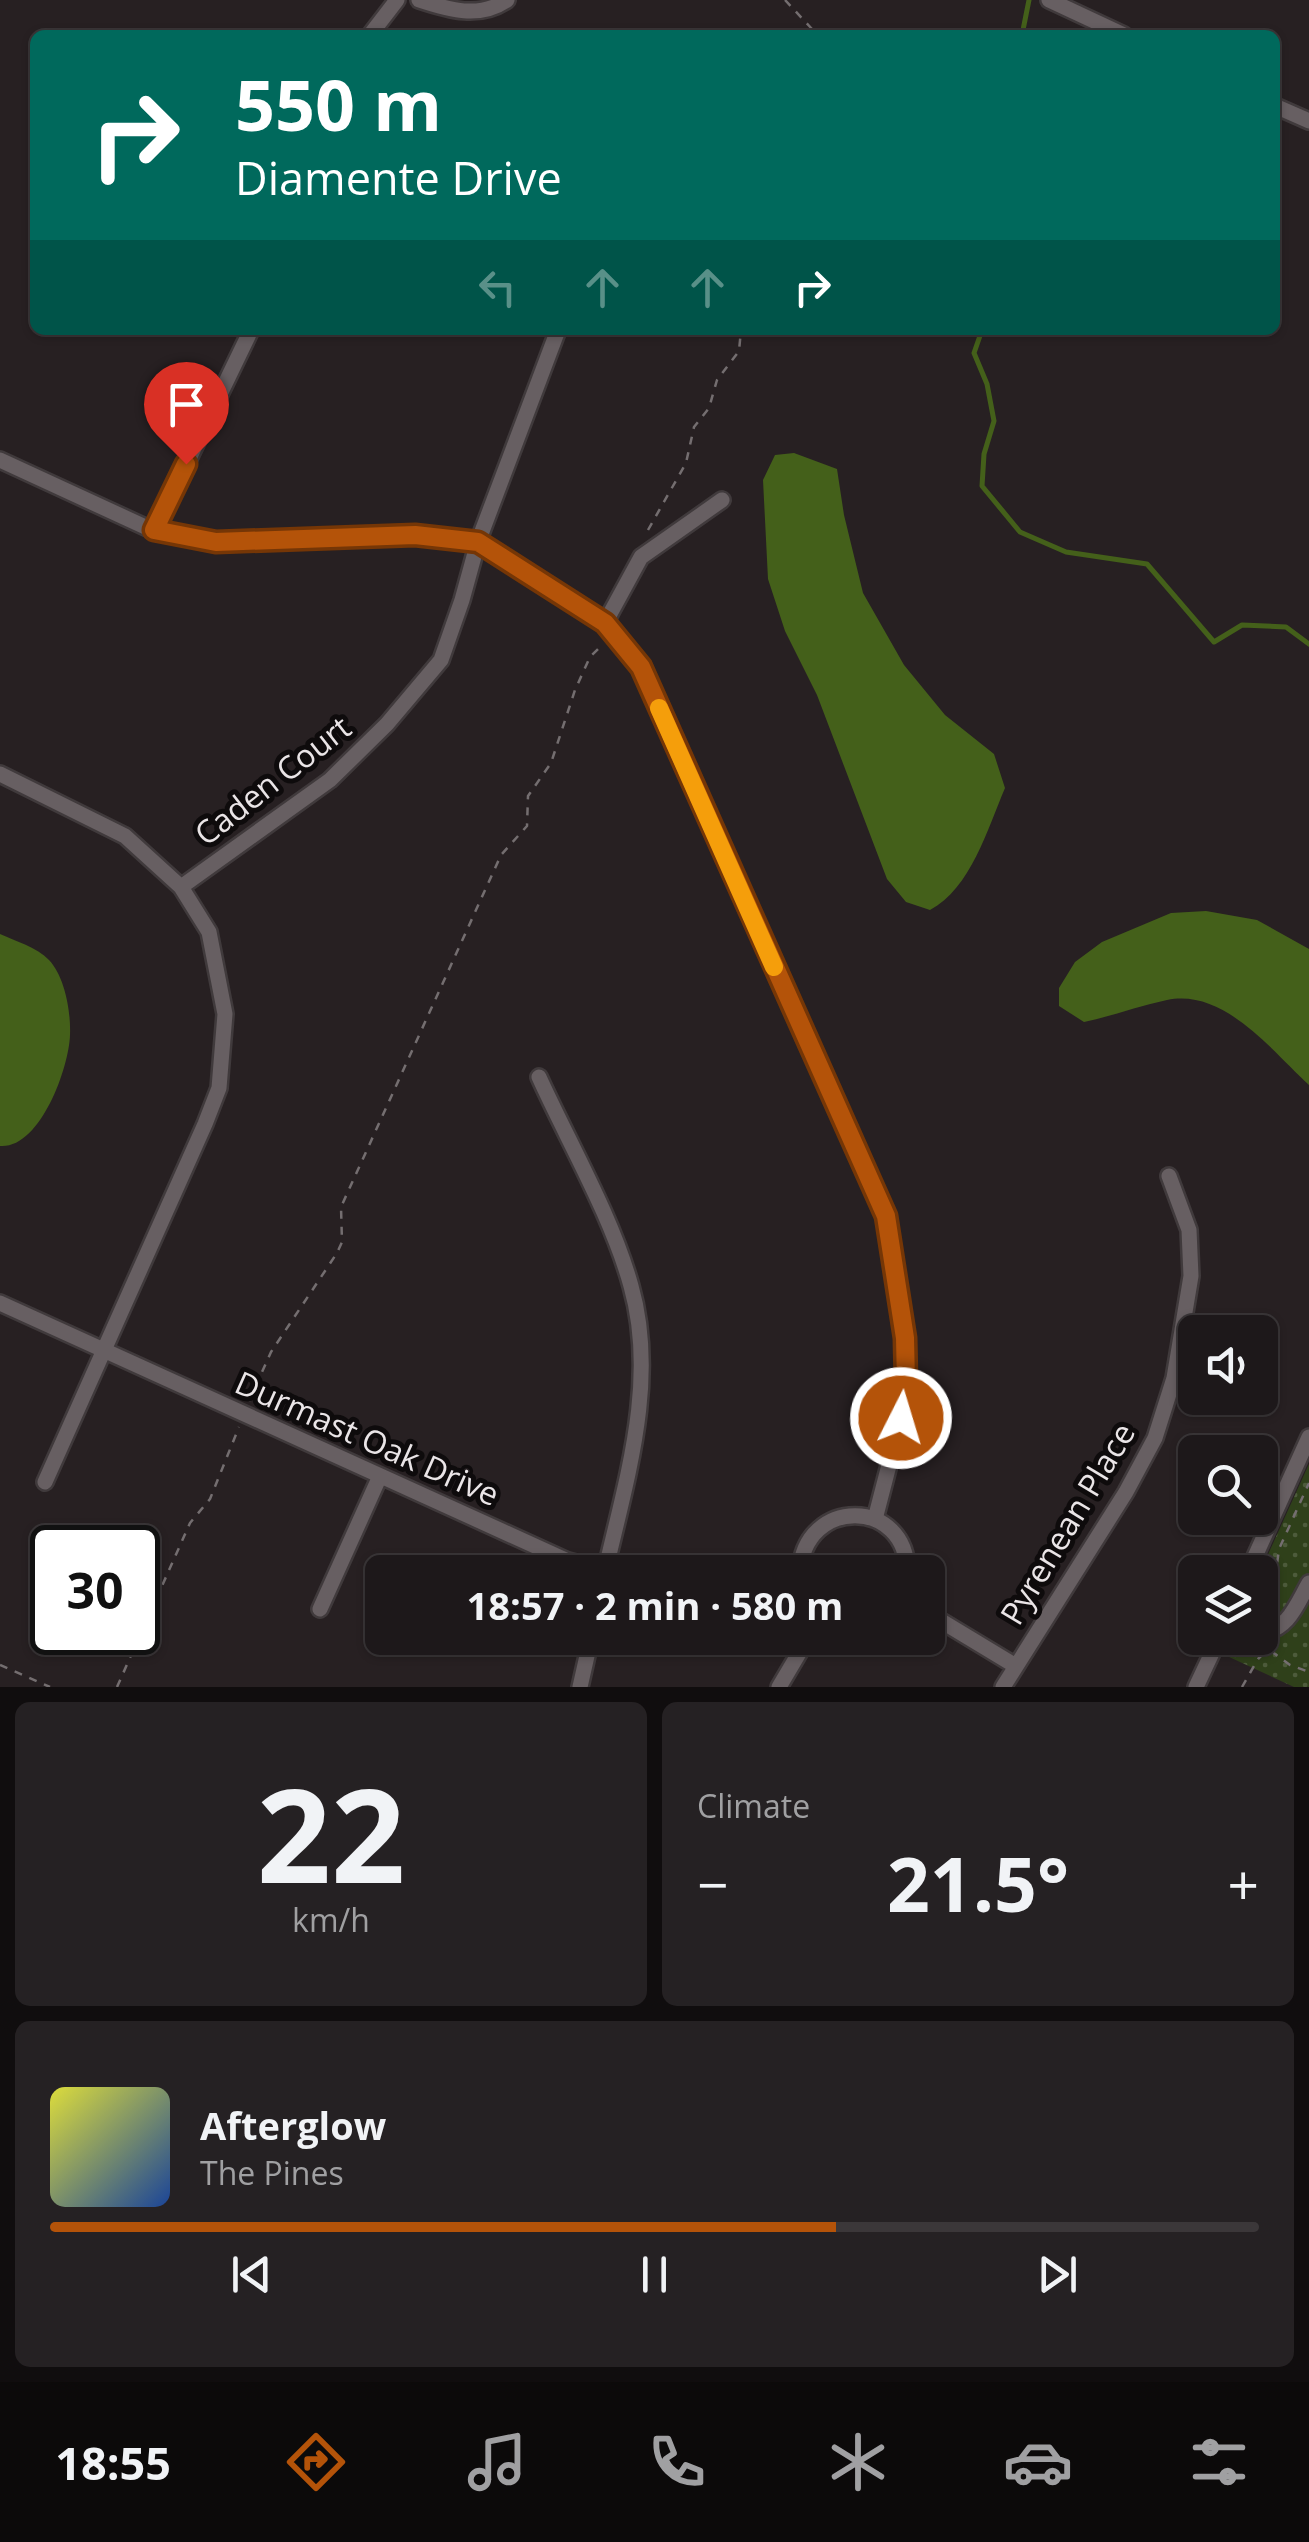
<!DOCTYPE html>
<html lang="en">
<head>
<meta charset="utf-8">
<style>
  :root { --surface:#1d181a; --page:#252123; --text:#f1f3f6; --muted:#a0a0a2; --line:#3b3739; --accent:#b45309 }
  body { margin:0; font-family:"Open Sans",sans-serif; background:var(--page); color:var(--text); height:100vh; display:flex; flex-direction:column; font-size:38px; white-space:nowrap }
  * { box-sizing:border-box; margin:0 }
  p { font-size:32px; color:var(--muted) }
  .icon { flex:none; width:55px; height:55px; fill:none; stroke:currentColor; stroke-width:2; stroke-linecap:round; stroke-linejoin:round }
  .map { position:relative; height:1687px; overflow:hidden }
  .side { display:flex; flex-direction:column; gap:15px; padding:15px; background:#100d0e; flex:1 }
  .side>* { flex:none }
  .top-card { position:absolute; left:30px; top:30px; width:1250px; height:305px; border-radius:15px; box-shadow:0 2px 8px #0004,0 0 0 2px var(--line); background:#00695c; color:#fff; overflow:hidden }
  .buttons { position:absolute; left:1178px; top:1315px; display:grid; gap:20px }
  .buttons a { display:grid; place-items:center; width:100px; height:100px; border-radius:15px; background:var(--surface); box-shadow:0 2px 8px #0004,0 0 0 2px var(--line); font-size:50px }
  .speed { position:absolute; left:30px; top:1525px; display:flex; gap:20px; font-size:50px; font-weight:700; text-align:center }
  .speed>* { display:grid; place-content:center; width:130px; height:130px; border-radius:50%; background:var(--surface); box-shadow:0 2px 8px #0004,0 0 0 2px var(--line); line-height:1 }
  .speed .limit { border:5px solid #111; border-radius:15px; background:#fff; color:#111 }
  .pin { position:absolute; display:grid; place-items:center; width:85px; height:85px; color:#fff; margin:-102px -42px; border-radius:50% 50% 50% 0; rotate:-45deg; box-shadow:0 0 10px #0007 }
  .pin .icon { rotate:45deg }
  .me { position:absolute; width:110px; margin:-55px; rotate:5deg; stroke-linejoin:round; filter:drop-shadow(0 0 8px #0008) }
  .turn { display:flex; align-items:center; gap:35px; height:210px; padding:0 40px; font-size:45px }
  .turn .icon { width:130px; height:130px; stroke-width:2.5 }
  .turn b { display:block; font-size:70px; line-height:85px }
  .lanes { display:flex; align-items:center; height:95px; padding:0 40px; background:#0003; justify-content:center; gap:50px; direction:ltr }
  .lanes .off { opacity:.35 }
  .big { font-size:75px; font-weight:700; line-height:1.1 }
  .side .card { flex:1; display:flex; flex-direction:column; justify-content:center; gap:15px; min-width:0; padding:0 35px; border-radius:15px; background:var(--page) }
  .side .dial { align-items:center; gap:0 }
  .dial b { font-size:130px; line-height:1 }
  .song { display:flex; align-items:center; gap:30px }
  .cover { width:120px; height:120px; border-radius:15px; background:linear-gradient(135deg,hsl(60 70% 55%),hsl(220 70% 35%)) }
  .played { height:10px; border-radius:5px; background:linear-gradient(90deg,var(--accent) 65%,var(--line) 65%) }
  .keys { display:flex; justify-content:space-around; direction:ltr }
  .heat { display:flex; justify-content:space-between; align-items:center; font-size:55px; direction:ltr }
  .side .tiles { flex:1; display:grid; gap:15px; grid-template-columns:1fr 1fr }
  .card:last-child { grid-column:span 2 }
  .trip { position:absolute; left:365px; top:1555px; width:580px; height:100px; border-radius:15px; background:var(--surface); box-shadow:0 2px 8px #0004,0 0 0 2px var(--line); font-weight:700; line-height:100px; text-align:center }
  .tabs { display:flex; height:160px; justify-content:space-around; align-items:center; background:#0c0a0a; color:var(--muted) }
  .tabs .icon { width:70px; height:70px }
  .tabs .active { color:var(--accent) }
  .tabs b { font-size:45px; color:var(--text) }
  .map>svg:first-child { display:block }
  .park { fill:url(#park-dots) }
  .water { fill:#44601a }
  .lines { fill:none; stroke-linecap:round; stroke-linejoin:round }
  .stream { stroke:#44601a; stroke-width:5 }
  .minor-casing { stroke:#403a3c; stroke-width:20 }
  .path { stroke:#746e70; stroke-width:2.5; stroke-dasharray:8 8; stroke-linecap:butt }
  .minor { stroke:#675f62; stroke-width:15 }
  .route-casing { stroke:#753606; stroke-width:25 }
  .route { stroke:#b45309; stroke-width:18 }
  .slow { stroke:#f59e0b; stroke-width:18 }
  .labels { text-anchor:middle; stroke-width:10; stroke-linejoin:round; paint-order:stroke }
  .street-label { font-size:32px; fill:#eae5e7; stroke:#0e0b0c }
</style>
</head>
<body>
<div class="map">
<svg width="1309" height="1687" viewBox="0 0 1309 1687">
  <defs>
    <pattern id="park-dots" width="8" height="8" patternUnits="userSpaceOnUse" patternTransform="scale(2.5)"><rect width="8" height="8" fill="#2f401a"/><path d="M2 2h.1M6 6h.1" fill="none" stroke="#4d5b3b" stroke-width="1.8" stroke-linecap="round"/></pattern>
  </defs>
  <rect width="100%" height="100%" fill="#272022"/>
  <!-- park -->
  <path class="park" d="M1309 1464V1687H1294L1227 1656 1231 1638H1260V1572Z"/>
  <!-- water -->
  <path class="water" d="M794 453 837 469 844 515 863 593 904 665 945 715 994 754 1005 788C987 830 971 888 930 910L906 902 887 879 817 695 785 631 768 579 763 480 775 455Z
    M1206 911 1257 920 1309 949V1085C1272 1051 1224 988 1167 1000 1139 1006 1112 1016 1084 1022L1059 1006V988L1075 962 1102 942 1171 913Z
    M0 934C15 941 37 947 49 960 65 977 71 1012 70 1035 69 1068 40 1149 0 1146Z"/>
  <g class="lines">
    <!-- stream -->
    <path class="stream" d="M1022 35 1029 0
      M982 330 974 353 987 384 994 421 984 454 982 486 1020 532 1066 552 1147 564 1214 642 1242 625 1286 627 1309 644"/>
    <defs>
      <path id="minor" d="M419 0C449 10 480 19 507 0
        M1049 0 1124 35
        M370 35 397 0
        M1275 106 1309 121
        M0 460 154 531 216 542 415 535 478 542 605 623 641 667 886 1216 905 1338 906 1382 901 1419 875 1519
        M154 531 251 330
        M605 623 641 557 722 500
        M0 774 125 836 181 887 209 932 225 1014 219 1088 205 1124 45 1482
        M181 887 330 780 387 724 441 660 462 600 478 542 558 330
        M539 1077C569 1143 612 1217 631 1286 658 1381 626 1480 605 1572
        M0 1303 568 1561 610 1572
        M774 1572 800 1571
        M800 1572C804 1496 908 1498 907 1572
        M1248 1572 1309 1437
        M320 1609 380 1476
        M928 1613 1014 1665
        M1260 1633C1288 1631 1297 1604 1309 1583
        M580 1687 591 1638
        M779 1687 808 1638
        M1003 1687 1126 1492 1155 1438 1174 1378 1191 1276 1189 1230 1169 1176
        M1196 1687 1219 1638"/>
    </defs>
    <!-- minor casing -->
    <use href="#minor" class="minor-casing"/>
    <!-- path -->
    <path class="path" d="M785 0 812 29V35
      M648 530 686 463 694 427 709 408 717 380 739 351 741 330
      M249 1401 271 1352 337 1253 342 1242 341 1207 501 855 527 826 528 796 551 763 575 690 590 657 603 644
      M1271 1610 1279 1549 1309 1483
      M1271 1651 1290 1665 1309 1672
      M0 1665 50 1687
      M117 1687 190 1523 210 1499 239 1427
      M1242 1687 1258 1659 1269 1648"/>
    <!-- minor -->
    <use href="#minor" class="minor"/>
  </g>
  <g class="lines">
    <defs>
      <path id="route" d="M186 464 154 530 216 542 415 535 478 542 605 623 641 667 886 1216 905 1338 906 1382 901 1418"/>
    </defs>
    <!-- route casing -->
    <use href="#route" class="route-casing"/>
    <!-- route -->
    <use href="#route" class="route"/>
    <!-- slow -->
    <path class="slow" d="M659 708 774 967"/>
  </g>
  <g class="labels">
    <!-- street labels -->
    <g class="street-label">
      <text transform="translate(273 781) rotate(-38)" y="11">Caden Court</text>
      <text transform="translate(367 1439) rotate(24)" y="11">Durmast Oak Drive</text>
      <text transform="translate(1068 1524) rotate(-59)" y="11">Pyrenean Place</text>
    </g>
  </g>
</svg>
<div class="buttons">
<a><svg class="icon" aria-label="sound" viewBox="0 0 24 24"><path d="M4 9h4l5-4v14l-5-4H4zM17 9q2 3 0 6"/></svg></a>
<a><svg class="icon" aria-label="search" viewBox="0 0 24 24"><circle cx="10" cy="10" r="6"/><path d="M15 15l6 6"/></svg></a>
<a><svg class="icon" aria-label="layers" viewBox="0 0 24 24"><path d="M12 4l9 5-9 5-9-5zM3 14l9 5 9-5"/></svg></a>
</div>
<div class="speed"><div class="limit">30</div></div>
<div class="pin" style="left:186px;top:464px;background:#d93025"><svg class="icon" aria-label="arrive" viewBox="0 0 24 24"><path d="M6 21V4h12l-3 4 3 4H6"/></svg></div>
<svg class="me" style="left:901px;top:1418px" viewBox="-20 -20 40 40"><circle r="17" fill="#b45309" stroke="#fff" stroke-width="3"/><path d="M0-11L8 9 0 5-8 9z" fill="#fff"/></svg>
<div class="trip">18:57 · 2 min · 580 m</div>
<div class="top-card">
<div class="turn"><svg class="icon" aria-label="right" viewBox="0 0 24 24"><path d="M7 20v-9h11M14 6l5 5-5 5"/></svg><div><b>550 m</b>Diamente Drive</div></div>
<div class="lanes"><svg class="icon off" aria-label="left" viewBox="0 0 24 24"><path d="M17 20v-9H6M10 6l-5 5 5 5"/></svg><svg class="icon off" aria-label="ahead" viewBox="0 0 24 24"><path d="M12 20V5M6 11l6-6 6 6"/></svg><svg class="icon off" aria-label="ahead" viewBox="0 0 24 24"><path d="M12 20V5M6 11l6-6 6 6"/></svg><svg class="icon" aria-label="right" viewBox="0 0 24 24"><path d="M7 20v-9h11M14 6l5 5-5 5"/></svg></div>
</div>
</div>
<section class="side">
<div class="tiles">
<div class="card dial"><b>22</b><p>km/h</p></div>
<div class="card"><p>Climate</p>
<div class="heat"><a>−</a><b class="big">21.5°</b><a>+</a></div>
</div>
<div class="card">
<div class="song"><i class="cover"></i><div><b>Afterglow</b><p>The Pines</p></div></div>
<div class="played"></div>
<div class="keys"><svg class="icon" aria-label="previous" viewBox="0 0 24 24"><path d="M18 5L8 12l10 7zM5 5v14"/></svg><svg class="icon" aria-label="pause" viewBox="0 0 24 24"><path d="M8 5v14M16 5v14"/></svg><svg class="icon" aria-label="next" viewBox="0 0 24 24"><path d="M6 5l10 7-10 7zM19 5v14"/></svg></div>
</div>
</div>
</section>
<nav class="tabs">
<b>18:55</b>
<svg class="icon active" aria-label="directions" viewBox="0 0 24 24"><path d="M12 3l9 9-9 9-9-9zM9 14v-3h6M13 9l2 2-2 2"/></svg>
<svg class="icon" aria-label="music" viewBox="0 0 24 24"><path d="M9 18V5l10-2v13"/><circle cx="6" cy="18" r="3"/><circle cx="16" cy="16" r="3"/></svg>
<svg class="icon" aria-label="phone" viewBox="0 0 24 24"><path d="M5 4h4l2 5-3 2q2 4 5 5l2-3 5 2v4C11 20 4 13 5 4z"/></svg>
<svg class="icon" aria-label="climate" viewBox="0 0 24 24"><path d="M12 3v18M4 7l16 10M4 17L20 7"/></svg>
<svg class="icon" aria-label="car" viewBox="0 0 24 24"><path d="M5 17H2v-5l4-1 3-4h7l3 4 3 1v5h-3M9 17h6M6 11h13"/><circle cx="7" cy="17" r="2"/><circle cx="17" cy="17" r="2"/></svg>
<svg class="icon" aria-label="filters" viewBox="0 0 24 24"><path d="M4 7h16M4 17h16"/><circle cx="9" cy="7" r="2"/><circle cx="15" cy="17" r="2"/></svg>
</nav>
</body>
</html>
